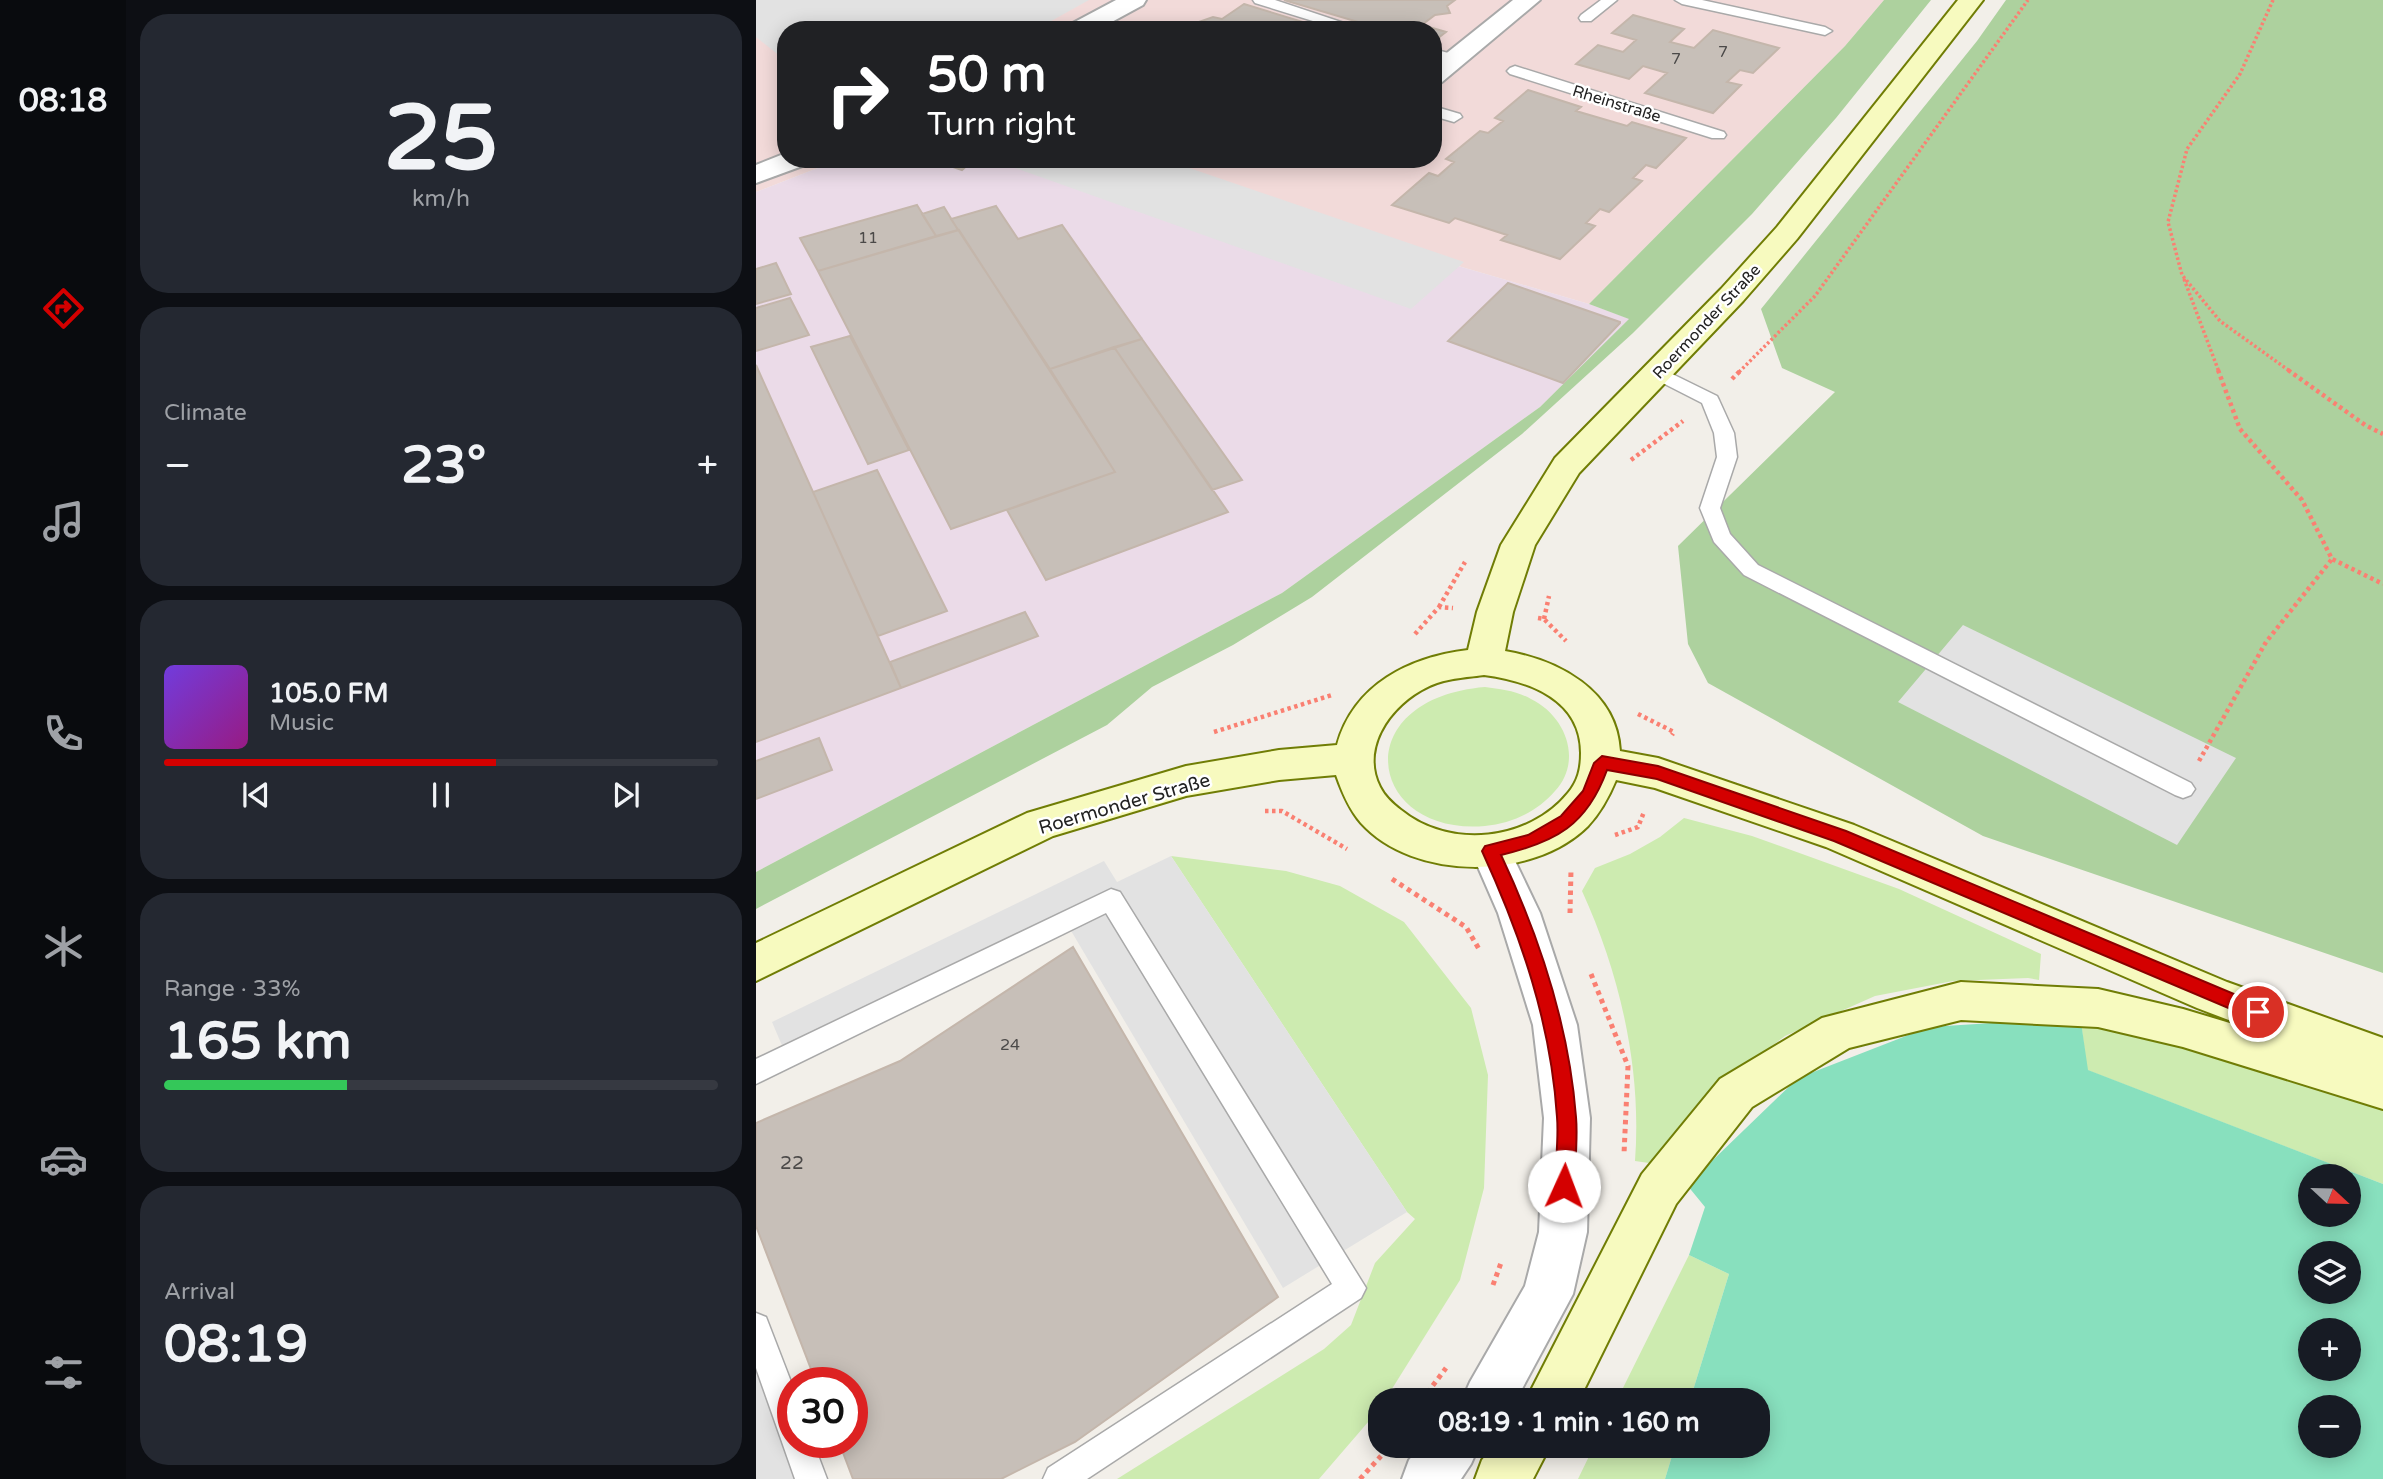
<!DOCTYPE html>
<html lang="en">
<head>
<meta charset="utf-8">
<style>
  :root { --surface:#171b24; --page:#242831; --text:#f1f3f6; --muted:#9ea1a6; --line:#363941; --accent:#d40000 }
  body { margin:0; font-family:"Varela Round",sans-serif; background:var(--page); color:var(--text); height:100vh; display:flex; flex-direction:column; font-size:26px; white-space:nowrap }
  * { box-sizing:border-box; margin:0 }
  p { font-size:23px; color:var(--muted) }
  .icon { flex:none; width:38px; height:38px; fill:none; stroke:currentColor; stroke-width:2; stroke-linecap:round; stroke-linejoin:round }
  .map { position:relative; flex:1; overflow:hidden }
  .panel { display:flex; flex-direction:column; gap:14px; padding:14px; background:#0d0f14; width:630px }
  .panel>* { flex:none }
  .top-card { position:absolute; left:21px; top:21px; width:665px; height:147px; border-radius:28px; box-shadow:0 4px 18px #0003; background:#202124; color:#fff; overflow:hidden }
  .needle { width:46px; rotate:112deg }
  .tools { position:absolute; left:1542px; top:1164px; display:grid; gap:14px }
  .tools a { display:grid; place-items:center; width:63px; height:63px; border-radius:50%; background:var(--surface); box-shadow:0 4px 18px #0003; font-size:35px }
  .speed { position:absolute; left:21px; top:1367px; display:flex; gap:14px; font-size:35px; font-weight:700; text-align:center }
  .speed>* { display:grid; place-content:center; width:91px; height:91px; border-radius:50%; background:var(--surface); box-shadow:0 4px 18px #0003; line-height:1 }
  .speed .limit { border:10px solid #d22; background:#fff; color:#111 }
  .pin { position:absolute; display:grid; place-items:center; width:60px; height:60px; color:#fff; margin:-30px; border:4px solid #fff; border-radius:50%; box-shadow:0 2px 7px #0007 }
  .me { position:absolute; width:77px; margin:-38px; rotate:2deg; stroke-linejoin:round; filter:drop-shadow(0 0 5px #0008) }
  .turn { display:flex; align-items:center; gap:24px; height:147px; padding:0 35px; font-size:32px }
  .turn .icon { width:91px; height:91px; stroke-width:2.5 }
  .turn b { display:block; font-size:49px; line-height:60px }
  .big { font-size:52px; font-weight:700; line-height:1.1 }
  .panel .card { flex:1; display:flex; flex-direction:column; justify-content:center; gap:10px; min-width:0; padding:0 24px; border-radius:28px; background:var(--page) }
  .panel .dial { align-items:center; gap:0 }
  .dial b { font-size:91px; line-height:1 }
  .song { display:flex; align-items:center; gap:21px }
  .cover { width:84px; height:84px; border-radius:10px; background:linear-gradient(135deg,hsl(260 70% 55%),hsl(310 70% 35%)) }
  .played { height:7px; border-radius:4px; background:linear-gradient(90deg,var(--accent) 60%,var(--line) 60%) }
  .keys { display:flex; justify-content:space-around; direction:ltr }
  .heat { display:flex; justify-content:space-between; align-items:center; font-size:38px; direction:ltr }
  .charge { height:10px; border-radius:5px; background:linear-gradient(90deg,#34c759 33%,var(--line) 0) }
  .trip { position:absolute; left:612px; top:1388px; width:402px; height:70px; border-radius:28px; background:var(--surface); box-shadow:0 4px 18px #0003; font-weight:700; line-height:70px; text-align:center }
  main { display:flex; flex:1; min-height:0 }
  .dock { display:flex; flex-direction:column; width:126px; justify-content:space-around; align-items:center; background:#090b0e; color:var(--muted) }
  .dock .icon { width:49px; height:49px }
  .dock .on { color:var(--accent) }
  .dock b { font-size:32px; color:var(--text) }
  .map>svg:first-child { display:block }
  .commercial { fill:#f2dad9 }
  .industrial { fill:#ebdbe8 }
  .grass { fill:#cdebb0 }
  .forest { fill:#add19e }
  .pitch { fill:#88e0be; fill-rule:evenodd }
  .parking { fill:#e2e2e2 }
  .building { fill:#c7bfb8; stroke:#c4b6ab; stroke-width:2 }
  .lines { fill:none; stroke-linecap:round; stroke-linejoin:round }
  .service-casing { stroke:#a9a9a9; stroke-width:3 }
  .minor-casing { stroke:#a9a9a9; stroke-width:4 }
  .secondary-casing { stroke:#707d05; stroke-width:4 }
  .path-far2 { stroke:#fa8072; stroke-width:3.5; stroke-dasharray:2.5 2.5; stroke-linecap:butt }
  .path-far1 { stroke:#fa8072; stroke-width:4.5; stroke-dasharray:3.5 3.5; stroke-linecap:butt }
  .path { stroke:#fa8072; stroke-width:5; stroke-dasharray:4.5 4.5; stroke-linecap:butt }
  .service { fill:#fff; fill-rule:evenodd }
  .minor { fill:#fff; fill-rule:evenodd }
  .secondary { fill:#f7fabf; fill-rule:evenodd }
  .route { fill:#d40000; stroke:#8a0000; stroke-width:2 }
  .labels { text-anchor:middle; stroke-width:5; stroke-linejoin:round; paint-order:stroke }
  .number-label { font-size:16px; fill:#4b4948 }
  .far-street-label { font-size:16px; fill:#222; stroke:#fff }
  .street-label { font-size:19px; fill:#222; stroke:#fff }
  .near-number-label { font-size:19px; fill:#4b4948 }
</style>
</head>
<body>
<main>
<nav class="dock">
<b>08:18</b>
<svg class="icon on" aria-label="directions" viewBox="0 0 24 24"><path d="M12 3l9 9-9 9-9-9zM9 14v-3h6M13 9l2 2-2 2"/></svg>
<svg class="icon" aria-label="music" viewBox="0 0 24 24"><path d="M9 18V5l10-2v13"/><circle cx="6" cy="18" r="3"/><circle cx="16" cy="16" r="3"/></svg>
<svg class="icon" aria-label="phone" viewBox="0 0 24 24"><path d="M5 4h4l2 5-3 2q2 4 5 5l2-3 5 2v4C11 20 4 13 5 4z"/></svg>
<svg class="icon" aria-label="climate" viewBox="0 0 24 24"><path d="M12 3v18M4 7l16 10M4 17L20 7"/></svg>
<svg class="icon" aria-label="car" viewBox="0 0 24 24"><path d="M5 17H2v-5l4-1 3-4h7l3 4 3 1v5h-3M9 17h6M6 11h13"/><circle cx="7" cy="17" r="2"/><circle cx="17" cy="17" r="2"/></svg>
<svg class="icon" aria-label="filters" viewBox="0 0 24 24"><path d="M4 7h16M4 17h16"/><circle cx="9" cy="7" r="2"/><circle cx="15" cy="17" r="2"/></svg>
</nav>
<section class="panel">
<div class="card dial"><b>25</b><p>km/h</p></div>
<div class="card"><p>Climate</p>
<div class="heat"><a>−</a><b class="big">23°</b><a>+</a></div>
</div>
<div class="card">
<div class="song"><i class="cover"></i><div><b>105.0 FM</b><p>Music</p></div></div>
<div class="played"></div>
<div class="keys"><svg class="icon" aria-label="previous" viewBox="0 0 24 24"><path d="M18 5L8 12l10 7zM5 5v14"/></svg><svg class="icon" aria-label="pause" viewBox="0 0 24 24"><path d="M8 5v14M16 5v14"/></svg><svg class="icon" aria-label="next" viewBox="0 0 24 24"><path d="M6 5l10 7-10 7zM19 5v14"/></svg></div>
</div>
<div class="card"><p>Range · 33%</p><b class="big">165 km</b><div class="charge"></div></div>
<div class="card"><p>Arrival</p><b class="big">08:19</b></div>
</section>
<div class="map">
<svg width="1627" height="1479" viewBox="0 0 1627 1479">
  <rect width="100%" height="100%" fill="#f2efe9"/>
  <!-- commercial -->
  <path class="commercial" d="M0 0H1128L1089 46 833 304 527 215 363 159H677V30H30V159H85L0 192Z"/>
  <!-- industrial -->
  <path class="industrial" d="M85 159H363L527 215 833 304 874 319 784 407 526 593 0 872V192Z"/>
  <!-- grass -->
  <path class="grass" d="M729 687C745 689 761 691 775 699 810 716 827 761 799 791 781 812 756 823 729 826 611 836 589 699 729 687Z
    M928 818 996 836 1143 889 1285 954 1283 980 1272 978 1197 981 1119 996 1029 1036 943 1102 893 1163 879 1161C886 1069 864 974 826 891L839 868 874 854 904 837Z
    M415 856 530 871 584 886 648 922 715 1008 732 1075 728 1188 704 1280 629 1400H625V1407L563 1479H361L568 1349 595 1325 619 1263 659 1219 651 1212Z
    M1325 1022 1483 1059 1627 1108V1184L1331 1070Z
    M933 1255 973 1274 934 1400H861Z
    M838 1446H919L909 1479H822Z"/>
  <!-- forest -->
  <path class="forest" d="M1128 0H1175L1080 118 996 214 877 333 766 434 556 597 477 645 396 687 351 725 0 909V872L526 593 784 407 873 319 833 304 1089 46Z
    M1250 0H1627V973L1227 836 952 683 932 644 922 546 1079 392 1026 368 1005 309 1221 41Z"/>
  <!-- pitch -->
  <path class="pitch" d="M1268 1021 1325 1022 1332 1070 1627 1184V1479H909L919 1446H1003V1400H934L973 1274 933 1255 949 1207 931 1185 1042 1078 1173 1027ZM1554 1176H1592V1214H1554ZM1554 1253H1592V1292H1554ZM1554 1330H1592V1368H1554ZM1554 1407H1592V1446H1554Z"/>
  <!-- parking -->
  <path class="parking" d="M0 0H333L279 30H30V61L0 37Z
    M234 159H407L708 262 655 309Z
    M1207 625 1480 758 1421 845 1142 702Z
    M415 856 651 1212 527 1288 311 924 33 1062 16 1022 348 861 361 882Z
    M0 1312 37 1410V1442L63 1479H0Z"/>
  <!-- building -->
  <path class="building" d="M528 0H699L691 6 694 13 679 15 659 30H629Z
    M488 4 573 30H450L452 29 437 24 457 17 466 19Z
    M877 15 928 29 914 42 938 48 957 30 1023 48 997 73 984 70 971 82 985 85 957 113 889 93 911 73 887 66 873 79 820 64 842 45 867 52 880 40 856 33Z
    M666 25 690 32 677 42V30H659Z
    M772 90 825 107 820 111 871 126 876 122 930 138 900 168 890 165 877 178 886 181 853 212 844 209 830 223 839 226 804 259 745 240 751 235 699 218 693 223 636 205 673 173 682 176 698 162 690 159 724 131 732 133 747 121 739 118Z
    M218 159 224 161 217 160 206 170 177 160Z
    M161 205 180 236 62 271 44 238Z
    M240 206 262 239 306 225 386 339 294 369 195 219Z
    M188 207 202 230 180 236 166 214Z
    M203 230 359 472 195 529 62 271Z
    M20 263 35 294 0 304V269Z
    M752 283 864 322V323L807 383 692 341Z
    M34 298 53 335 0 351V308Z
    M94 336 153 450 112 464 55 347Z
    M386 339 486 480 456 490 358 347Z
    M358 347 472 512 290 580 251 510 359 472 294 369Z
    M0 365 145 688 0 742Z
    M121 470 191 611 122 636 57 492Z
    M269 612 282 636 145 688 134 662Z
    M63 738 76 770 0 799V761Z
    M317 947 522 1297 319 1442 245 1479H97L83 1442H96V1382H60L0 1226V1123L144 1061Z"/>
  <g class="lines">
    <defs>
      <path id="service" d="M497 0H519L609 30H586L499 3Z
        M845 0H861L835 21H825L823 18 825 15Z
        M919 0H946L1069 27 1076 31 1069 35 926 4Z
        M677 49 704 56 706 59 699 63 677 58Z
        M759 66 968 132 970 135 968 138H956L754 74 751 71 754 68Z
        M677 106 704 114 706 117 698 122 677 116Z
        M902 367 961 396 963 400 978 433 981 457 964 508 974 534 1002 565 1435 783 1439 789 1435 795 1427 798 1419 795 988 575 958 542 944 508 961 457 958 433 946 403 895 377 893 373 895 369Z
        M355 889 364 892 610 1288 605 1298 331 1479H287L292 1468 576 1284 350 913 0 1084V1059Z
        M0 1313 10 1317 37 1387V1442H57L71 1479H39L0 1368Z"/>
      <path id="minor" d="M360 0H390L387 5 341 30H310L313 25Z
        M757 0H784L686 82 677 85V64Z
        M30 153V159H52L49 165 0 183V165Z
        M735 835 749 840 784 913 821 1025 834 1118 831 1232 817 1294 760 1400H706L714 1382 769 1286 783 1232 788 1118 777 1025 742 913 715 851 721 840Z
        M665 1446H723L715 1464 705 1479H646L653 1460Z"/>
      <path id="secondary" d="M1202 0H1227L1041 239 987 301 823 473 779 545 757 612 749 651C802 660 861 690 864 751L902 758 1098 825 1471 982 1627 1038V1109L1427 1047 1342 1027 1205 1020 1093 1048 996 1107 920 1204 823 1400H770L886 1174 964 1079 1066 1018 1205 982 1342 989 1427 1009 1507 1033 1441 1008 1070 847 899 788 860 780C853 797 844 813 832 826 777 881 657 881 605 823 593 809 586 792 580 775L523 780 430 796 297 836 0 981V943L271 813 430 766 523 750 581 745C598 684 654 657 712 650L721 612 745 545 799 458 965 289 1021 227ZM728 675C773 681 825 699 825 753 825 769 822 781 812 793 773 841 694 850 645 810 637 804 629 797 624 787 602 744 641 697 681 683 696 678 713 677 728 675Z
        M737 1446H794L777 1479H719L726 1460Z"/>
    </defs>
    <!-- service casing -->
    <use href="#service" class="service-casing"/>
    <!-- minor casing -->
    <use href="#minor" class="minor-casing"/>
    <!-- secondary casing -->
    <use href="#secondary" class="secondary-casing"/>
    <!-- path-far2 -->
    <path class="path-far2" d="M1517 0 1484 74 1431 149 1412 222 1426 275 1464 321 1535 372
      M1428 279 1463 372
      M983 372 1059 296 1272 0"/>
    <!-- path-far1 -->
    <path class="path-far1" d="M1462 370 1484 429 1546 500 1576 559 1627 584
      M1532 370 1609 425 1627 434
      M976 379 985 370
      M875 460 927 421
      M683 607 709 562
      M782 618 788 619 810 641
      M788 619 793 596
      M659 634 683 607 697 608
      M882 714 918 732 916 735
      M458 732 576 695
      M1443 761 1510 642 1576 559
      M509 811H526L591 849
      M859 835 882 827 888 812"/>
    <!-- path -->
    <path class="path" d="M636 879 710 927 723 949
      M814 913 815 870
      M835 974 872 1066 868 1154
      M737 1285 746 1260
      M666 1400 690 1368
      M604 1479 625 1456"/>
    <!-- service -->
    <use href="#service" class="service"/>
    <!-- minor -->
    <use href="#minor" class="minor"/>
    <!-- secondary -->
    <use href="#secondary" class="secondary"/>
  </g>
  <!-- route -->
  <path class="route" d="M846 756 902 766 1090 831 1509 1007 1511 1012 1509 1018 1502 1020 1496 1018 1078 841 901 779 851 770C831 825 800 842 745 855 784 938 813 1025 820 1117 822 1139 819 1163 818 1186L815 1193 808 1195 801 1193 799 1186C799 1164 803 1140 801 1117 795 1023 765 936 726 851L729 846 772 835 805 816 827 791 838 763Z"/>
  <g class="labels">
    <!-- number labels -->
    <g class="number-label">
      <text x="967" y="57">7</text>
      <text x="920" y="64">7</text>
      <text x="112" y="243">11</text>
      <text x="254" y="1050">24</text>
    </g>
    <!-- far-street labels -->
    <g class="far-street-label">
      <text transform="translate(861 103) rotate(17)" y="6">Rheinstraße</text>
      <text transform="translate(950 321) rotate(-47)" y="6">Roermonder Straße</text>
    </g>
    <!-- street labels -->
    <g class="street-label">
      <text transform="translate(368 803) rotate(-16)" y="7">Roermonder Straße</text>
    </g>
    <!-- near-number labels -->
    <g class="near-number-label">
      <text x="36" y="1169">22</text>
    </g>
  </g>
</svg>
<div class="tools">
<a><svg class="needle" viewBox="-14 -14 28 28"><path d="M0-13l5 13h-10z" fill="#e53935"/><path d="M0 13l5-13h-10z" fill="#9ea1a6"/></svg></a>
<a><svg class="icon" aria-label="layers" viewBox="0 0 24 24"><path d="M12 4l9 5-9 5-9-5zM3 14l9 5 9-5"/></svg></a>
<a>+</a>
<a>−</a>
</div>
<div class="speed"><div class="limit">30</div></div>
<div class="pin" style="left:1502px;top:1012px;background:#d93025"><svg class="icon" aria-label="arrive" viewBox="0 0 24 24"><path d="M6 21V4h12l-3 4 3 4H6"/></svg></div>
<svg class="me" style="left:808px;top:1186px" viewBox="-20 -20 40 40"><circle r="19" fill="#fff"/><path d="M0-13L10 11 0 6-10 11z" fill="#d40000"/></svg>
<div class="trip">08:19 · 1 min · 160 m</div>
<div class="top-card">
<div class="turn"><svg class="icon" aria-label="right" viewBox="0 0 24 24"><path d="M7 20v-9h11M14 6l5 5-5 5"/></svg><div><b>50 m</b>Turn right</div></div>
</div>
</div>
</main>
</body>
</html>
